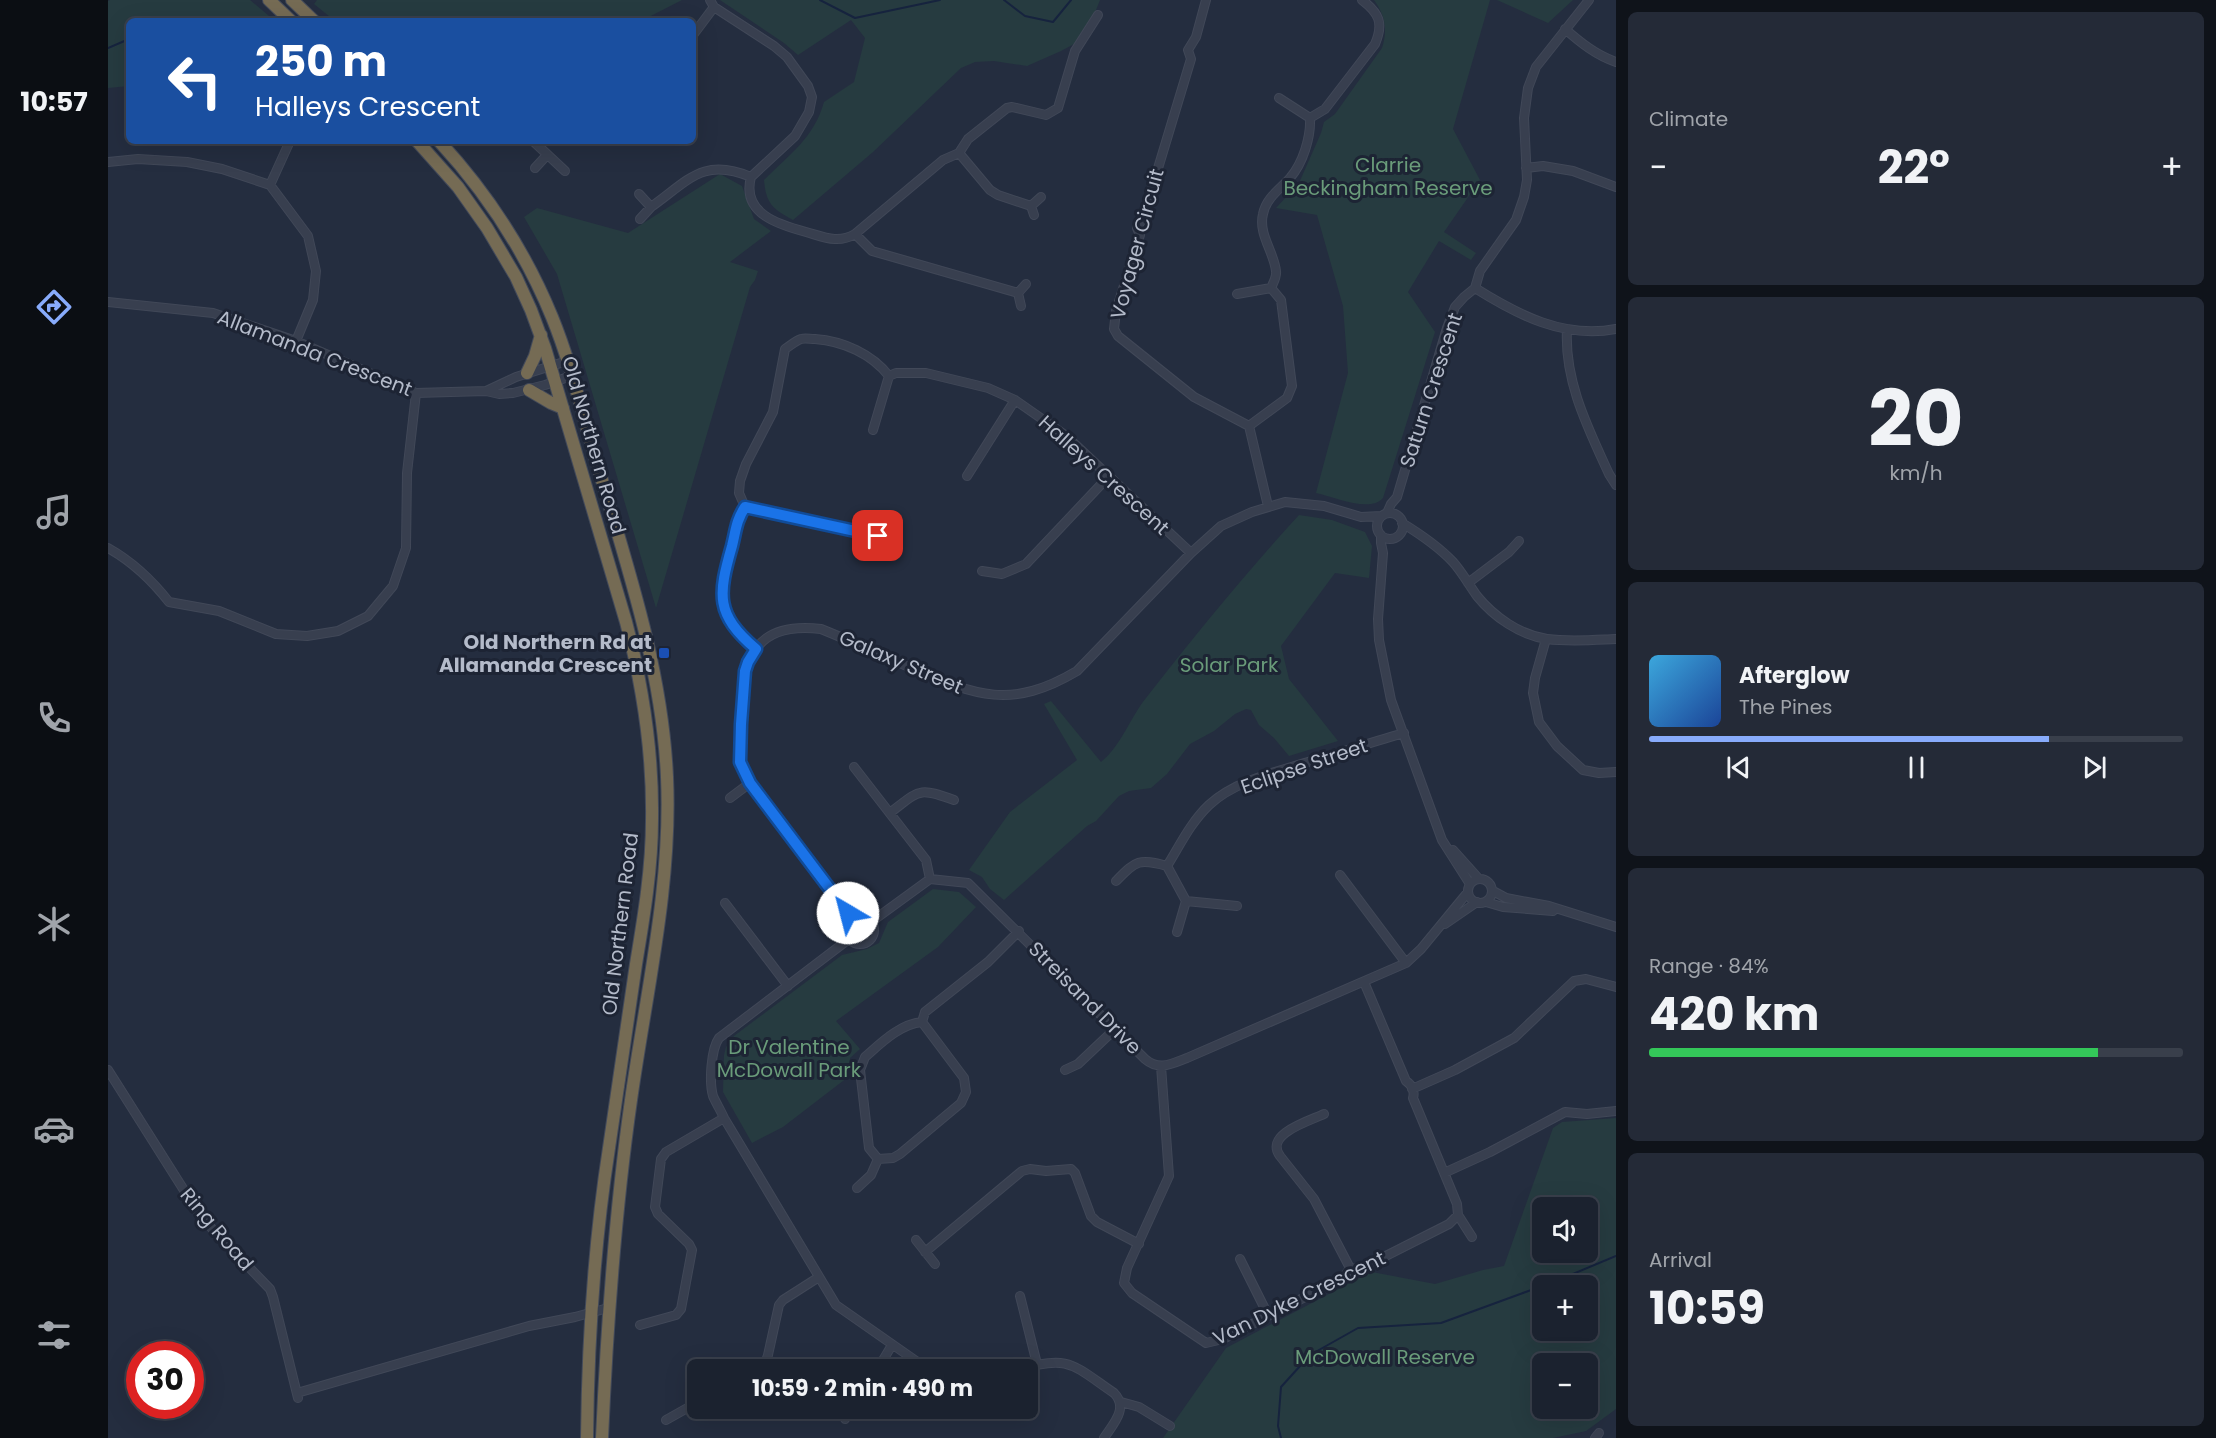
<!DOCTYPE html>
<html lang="en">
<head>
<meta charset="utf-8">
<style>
  :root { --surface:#1b222f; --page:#242a37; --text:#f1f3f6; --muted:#a0a4aa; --line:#393f4b; --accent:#88abfb }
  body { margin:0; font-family:Poppins,sans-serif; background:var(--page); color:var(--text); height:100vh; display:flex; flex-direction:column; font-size:22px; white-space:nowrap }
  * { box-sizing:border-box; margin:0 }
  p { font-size:20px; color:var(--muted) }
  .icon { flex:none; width:33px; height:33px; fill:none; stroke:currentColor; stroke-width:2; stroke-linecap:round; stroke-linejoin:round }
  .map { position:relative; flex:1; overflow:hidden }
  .details { display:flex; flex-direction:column; gap:12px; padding:12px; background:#0f131a; width:600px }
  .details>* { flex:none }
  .banner { position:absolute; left:18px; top:18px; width:570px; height:126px; border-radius:9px; box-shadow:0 6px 24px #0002,0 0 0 2px var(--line); background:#1a4fa0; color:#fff; overflow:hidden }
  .controls { position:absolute; left:1424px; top:1197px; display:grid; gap:12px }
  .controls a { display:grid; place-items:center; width:66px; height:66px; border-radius:9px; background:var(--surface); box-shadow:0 6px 24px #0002,0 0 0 2px var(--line); font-size:30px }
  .speed { position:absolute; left:18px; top:1341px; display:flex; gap:12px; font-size:30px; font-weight:700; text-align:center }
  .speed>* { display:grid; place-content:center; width:78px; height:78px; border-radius:50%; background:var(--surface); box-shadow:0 6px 24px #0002,0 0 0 2px var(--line); line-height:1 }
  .speed .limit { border:9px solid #d22; background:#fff; color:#111 }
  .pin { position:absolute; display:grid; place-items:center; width:51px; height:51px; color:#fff; margin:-26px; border-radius:12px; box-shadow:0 3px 9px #0006 }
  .me { position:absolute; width:66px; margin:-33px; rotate:323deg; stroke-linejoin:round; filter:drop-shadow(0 0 4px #0008) }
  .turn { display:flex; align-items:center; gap:21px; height:126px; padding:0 30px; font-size:27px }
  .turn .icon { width:78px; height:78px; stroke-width:2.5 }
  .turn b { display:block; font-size:42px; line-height:51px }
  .big { font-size:45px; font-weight:700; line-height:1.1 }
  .details .tile { flex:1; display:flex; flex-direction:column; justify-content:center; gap:9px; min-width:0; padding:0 21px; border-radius:9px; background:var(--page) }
  .details .dial { align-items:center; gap:0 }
  .dial b { font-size:78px; line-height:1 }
  .song { display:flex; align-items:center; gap:18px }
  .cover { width:72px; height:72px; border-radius:9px; background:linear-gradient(135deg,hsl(200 70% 55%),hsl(220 70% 35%)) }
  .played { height:6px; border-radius:3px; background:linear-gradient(90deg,var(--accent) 75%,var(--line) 75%) }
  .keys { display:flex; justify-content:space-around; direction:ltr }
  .heat { display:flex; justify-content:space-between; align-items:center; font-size:33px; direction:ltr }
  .charge { height:9px; border-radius:4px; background:linear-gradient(90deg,#34c759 84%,var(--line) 0) }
  .trip { position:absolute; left:579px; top:1359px; width:351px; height:60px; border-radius:9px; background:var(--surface); box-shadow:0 6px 24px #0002,0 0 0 2px var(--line); font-weight:700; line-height:60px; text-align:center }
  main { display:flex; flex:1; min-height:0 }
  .menu { display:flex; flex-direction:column; width:108px; justify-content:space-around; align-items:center; background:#0b0e13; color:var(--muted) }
  .menu .icon { width:42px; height:42px }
  .menu .current { color:var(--accent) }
  .menu b { font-size:27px; color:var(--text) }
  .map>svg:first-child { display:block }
  .green { fill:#263b40; fill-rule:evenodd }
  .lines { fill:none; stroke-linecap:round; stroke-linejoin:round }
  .stream { stroke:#16233e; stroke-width:2 }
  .minor-casing { stroke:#414858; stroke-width:10 }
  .highway-casing { stroke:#434a5a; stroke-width:14 }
  .minor { stroke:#383f4f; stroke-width:8 }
  .highway { stroke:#756b54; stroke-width:12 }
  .route-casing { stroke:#114b97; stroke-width:15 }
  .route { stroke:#1a73e8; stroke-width:10 }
  .transit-dot { fill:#1a4fb4; stroke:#1d2434; stroke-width:2 }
  .labels { text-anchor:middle; stroke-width:6; stroke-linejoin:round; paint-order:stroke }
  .park-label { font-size:20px; fill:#6a9c7a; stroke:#1d2434 }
  .street-label { font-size:20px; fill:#b4bbca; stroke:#1d2434 }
  .poi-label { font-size:20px; font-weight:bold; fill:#b4bbca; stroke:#1d2434; text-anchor:end }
</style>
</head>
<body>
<main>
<nav class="menu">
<b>10:57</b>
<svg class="icon current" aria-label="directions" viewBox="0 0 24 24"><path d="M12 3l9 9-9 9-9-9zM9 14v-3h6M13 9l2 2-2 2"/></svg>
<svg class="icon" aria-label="music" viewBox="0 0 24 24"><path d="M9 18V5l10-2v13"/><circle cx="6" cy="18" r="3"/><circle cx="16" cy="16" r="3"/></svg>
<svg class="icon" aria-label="phone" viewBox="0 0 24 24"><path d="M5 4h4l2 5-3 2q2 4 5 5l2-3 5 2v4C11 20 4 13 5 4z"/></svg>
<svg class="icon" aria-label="climate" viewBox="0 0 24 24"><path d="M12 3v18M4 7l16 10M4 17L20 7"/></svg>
<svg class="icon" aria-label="car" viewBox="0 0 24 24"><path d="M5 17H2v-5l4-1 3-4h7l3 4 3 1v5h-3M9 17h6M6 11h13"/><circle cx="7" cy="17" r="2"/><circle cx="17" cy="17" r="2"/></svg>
<svg class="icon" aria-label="filters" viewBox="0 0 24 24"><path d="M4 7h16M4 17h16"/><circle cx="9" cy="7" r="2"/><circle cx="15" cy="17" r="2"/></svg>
</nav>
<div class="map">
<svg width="1508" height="1438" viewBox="0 0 1508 1438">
  <rect width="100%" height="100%" fill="#242d3f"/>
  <!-- green -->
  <path class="green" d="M2 0H142L167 21H21V86L0 88V1Z
    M209 0H574L533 21H227L206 4Z
    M612 0H992L988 10 966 44 953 51 919 66 886 61 867 62 853 68 765 152 685 220C665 209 658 204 656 180 681 155 706 138 716 102L746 82 757 38 743 20 690 55 676 43Z
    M1266 0H1382L1345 129 1372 180 1336 232 1368 253 1363 260 1331 241 1300 292 1327 332 1275 498C1262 513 1227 497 1208 493L1240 373 1235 306 1209 215 1168 208 1191 183 1213 133 1216 122 1227 114 1274 48C1280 30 1277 15 1266 0Z
    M1389 0H1465L1440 23Z
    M612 174 634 186 646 219 663 231 622 262 650 271 647 280 642 287 548 608 449 274 416 217 429 208 520 233Z
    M1191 515 1224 520 1257 532 1264 546 1261 578 1227 573 1173 646 1181 679 1230 741 1181 756 1166 738 1151 725 1143 710 1138 709 1127 714 1106 731 1082 744 1059 774 1043 788 1021 791 1011 796 988 821 979 826 896 900 882 889 874 877 861 870 902 812 969 760 936 704 943 701 993 762C1013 746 1022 718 1038 698 1087 635 1137 574 1191 515Z
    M825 889 851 892 868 907 830 947 728 1021 752 1049 742 1058 744 1074 675 1127 644 1143 615 1092 616 1055 618 1047 626 1036 734 955 759 949 771 943 780 922Z
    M1508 1118V1409L1478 1431 1445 1438H1055L1118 1348 1259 1274 1264 1272 1327 1284 1375 1270 1396 1266 1445 1128 1454 1122ZM1434 1208H1479V1252H1434ZM1434 1286H1479V1330H1434ZM1434 1364H1479V1408H1434Z"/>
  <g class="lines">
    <!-- stream -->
    <path class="stream" d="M712 0 747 18 832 0
      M896 0 917 16 945 22 963 0
      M0 48 21 39
      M1436 1286 1508 1256
      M1173 1438 1170 1426 1173 1387 1202 1355 1250 1328 1333 1323 1434 1286"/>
    <defs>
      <path id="minor" d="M602 0 606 7 666 46 679 57 700 86 704 97 701 112 687 136 643 177C633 214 672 225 698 232 716 237 730 244 747 234L835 160 851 153 860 139 899 108 904 107 938 115 950 108 967 51 990 15
        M1098 0 1088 37 1080 50 1083 59 1035 218 1029 228 1032 235 1008 311 1006 329 1010 336 1086 397 1141 426
        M1457 29C1473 43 1488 55 1508 62
        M585 35 606 7
        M1171 98 1202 118
        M425 141 457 171
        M851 153 882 190 890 195 923 206
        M0 162 30 159 79 162 114 169 162 185 200 236 208 271 205 300 188 341
        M427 168 439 155
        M1418 168 1435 166 1465 171 1508 187
        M162 185 182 141
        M531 194 543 207 532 219
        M543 207C581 180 595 157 643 177
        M926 215 923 206 933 197
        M747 234 764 251 910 293
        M1367 288C1410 315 1456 339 1508 329
        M1129 294 1163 288
        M0 302 105 313 188 341 308 393 378 391 391 394 405 393 437 385 463 376
        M913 306 910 293 918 284
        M1459 329C1456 381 1480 428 1501 474L1508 485
        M378 391 408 377 459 361
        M1141 426 1179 398 1184 386 1173 300 1163 288C1165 283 1169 277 1168 271 1166 252 1150 234 1155 214 1158 198 1172 189 1182 178 1195 163 1203 137 1202 118L1217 109 1267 44C1276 23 1271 13 1254 0
        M1141 426 1160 506
        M765 430 781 376
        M859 476 907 400
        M637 507 770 536
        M1279 513 1283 504 1289 497 1339 328 1347 307 1356 297 1367 288 1372 271 1408 220 1416 197 1419 180 1416 118 1420 88 1428 67 1481 0
        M1269 526a13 13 0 1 1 26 0a13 13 0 1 1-26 0Z
        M1294 523C1312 534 1330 546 1345 562 1354 572 1361 585 1369 596 1386 617 1412 635 1439 639 1462 642 1485 640 1508 639
        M1273 535V543L1275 553 1270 619 1271 640 1283 700 1334 840 1362 884
        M0 548C25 562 43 579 61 602L111 611 168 634 199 636 230 631 260 616 285 586 298 548 299 473 308 393
        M874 571 894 574 918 564 1001 476
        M1360 583 1401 552 1411 541
        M1438 639 1427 678 1425 693 1431 722 1449 746 1475 770 1491 773 1508 772
        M648 649C606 615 610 594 624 546 628 530 628 521 637 507L631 493 632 481 638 464 665 412 677 349C682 346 687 341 693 339 697 338 702 339 707 339 735 341 764 354 781 376L788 373H818L880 388 907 400 957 435 1083 553
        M746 767 818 860 822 879
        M622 798 642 783
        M783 812C812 790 810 787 846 800
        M1345 850 1371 879
        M1059 866C1072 845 1083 822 1101 805 1128 780 1169 772 1203 761 1234 752 1265 742 1296 733
        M1059 866 1078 901 1069 932
        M1232 875 1298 963
        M1360 891a12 12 0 1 1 24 0a12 12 0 1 1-24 0Z
        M1008 881C1028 861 1030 858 1059 866
        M1385 891 1398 898 1441 906 1508 927
        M1078 901 1129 906
        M1378 902 1395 907 1445 911
        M617 903 680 986
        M738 930a14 14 0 1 1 28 0a14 14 0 1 1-28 0Z
        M744 918 642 783C629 759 631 744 633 717 636 660 644 621 713 629 743 641 773 655 803 668 869 696 903 710 969 671L1083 553 1113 526 1144 512 1177 502 1216 506 1253 517 1273 516
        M763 922 822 879 860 883 1037 1059C1051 1071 1063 1064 1079 1058L1298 963 1313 949 1360 892
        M1337 924 1369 902
        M741 939 611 1038C603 1049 601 1082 605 1096 608 1103 613 1111 616 1118L728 1305 821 1370
        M814 1022 856 1078 858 1092 853 1103 792 1154 785 1158 770 1159 761 1148 752 1070 757 1057C773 1043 792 1024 814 1022L817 1012 880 962 911 931
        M1053 1066 1061 1176 1019 1268 1016 1283 1024 1293 1098 1343 1115 1339 1236 1277 1242 1268 1252 1269 1341 1224 1350 1215 1349 1204 1305 1098C1307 1091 1304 1085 1298 1081L1256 982
        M0 1070 86 1206 105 1230 162 1289 165 1297 190 1398
        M957 1070 970 1064 1007 1029
        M1304 1089 1347 1070 1406 1038 1466 981 1478 979 1508 987
        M1216 1114C1201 1121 1156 1134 1172 1156L1206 1199 1242 1268
        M1336 1173 1382 1152 1457 1112 1479 1114 1508 1111
        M749 1188 763 1175 770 1159
        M1350 1215 1364 1237
        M808 1240 827 1264
        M817 1252 914 1171 922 1169 938 1171 963 1169 967 1173 983 1216 989 1222 1031 1244
        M1132 1259 1160 1315
        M912 1296 929 1364
        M532 1325 568 1315 573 1309 584 1250 581 1244 550 1214 547 1207 553 1159 558 1152 616 1118
        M648 1370 658 1361 660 1355 671 1305 675 1300 711 1277
        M769 1370 784 1345
        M910 1370C961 1354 965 1365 1006 1393 1021 1408 1005 1424 996 1438
        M189 1393 421 1326 467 1317 500 1308
        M1013 1402 1031 1407 1062 1426
        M737 1419 744 1408
        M558 1420 590 1402
        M1487 1438 1491 1433"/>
      <path id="highway" d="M161 0 183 21
        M184 0 206 21
        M309 141 350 187 379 228 408 277 423 310 437 348 518 622C535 687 545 753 544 820 544 868 536 916 528 964 519 1026 510 1087 501 1148 486 1244 480 1341 479 1438
        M331 141C379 193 417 251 444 317 462 361 473 408 486 453 517 560 554 665 559 777 564 885 538 993 523 1100 507 1212 499 1325 494 1438
        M419 373 427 356 433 335
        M421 390 443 403 455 408"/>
    </defs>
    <!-- minor casing -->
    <use href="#minor" class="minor-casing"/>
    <!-- highway casing -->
    <use href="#highway" class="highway-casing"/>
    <!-- minor -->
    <use href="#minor" class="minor"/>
    <!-- highway -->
    <use href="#highway" class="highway"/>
  </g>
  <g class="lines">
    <defs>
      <path id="route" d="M740 913 642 783 632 762 633 724 637 671 640 662 648 649C607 614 610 595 624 546 628 530 628 521 637 507L770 536"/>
    </defs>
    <!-- route casing -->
    <use href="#route" class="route-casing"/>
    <!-- route -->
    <use href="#route" class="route"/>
  </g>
  <!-- markers -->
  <rect class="transit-dot" x="550" y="647" width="12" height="12" rx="3"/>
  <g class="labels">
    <!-- park labels -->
    <g class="park-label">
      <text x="1280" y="172">Clarrie<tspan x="1280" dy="23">Beckingham Reserve</tspan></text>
      <text x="1121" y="672">Solar Park</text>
      <text x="681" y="1054">Dr Valentine<tspan x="681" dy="23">McDowall Park</tspan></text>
      <text x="1277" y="1364">McDowall Reserve</text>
    </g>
    <!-- street labels -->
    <g class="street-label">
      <text transform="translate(1029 244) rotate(-75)" y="7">Voyager Circuit</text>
      <text transform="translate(207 353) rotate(21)" y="7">Allamanda Crescent</text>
      <text transform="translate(1323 390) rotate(-72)" y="7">Saturn Crescent</text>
      <text transform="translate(486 445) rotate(74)" y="7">Old Northern Road</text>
      <text transform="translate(996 475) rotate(42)" y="7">Halleys Crescent</text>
      <text transform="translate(793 662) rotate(23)" y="7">Galaxy Street</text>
      <text transform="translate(1196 766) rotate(-19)" y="7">Eclipse Street</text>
      <text transform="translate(512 924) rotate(-83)" y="7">Old Northern Road</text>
      <text transform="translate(977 998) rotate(45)" y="7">Streisand Drive</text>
      <text transform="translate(109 1229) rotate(50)" y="7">Ring Road</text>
      <text transform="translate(1191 1298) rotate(-26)" y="7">Van Dyke Crescent</text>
    </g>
    <!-- poi labels -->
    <g class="poi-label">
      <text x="544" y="649">Old Northern Rd at<tspan x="544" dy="23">Allamanda Crescent</tspan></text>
    </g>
  </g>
</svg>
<div class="controls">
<a><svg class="icon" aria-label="sound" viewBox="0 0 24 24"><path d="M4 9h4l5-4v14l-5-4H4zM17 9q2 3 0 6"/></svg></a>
<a>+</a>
<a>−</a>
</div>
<div class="speed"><div class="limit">30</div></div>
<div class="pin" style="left:770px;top:536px;background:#d93025"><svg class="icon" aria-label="arrive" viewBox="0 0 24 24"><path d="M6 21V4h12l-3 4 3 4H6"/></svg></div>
<svg class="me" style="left:740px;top:913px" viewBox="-20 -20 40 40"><circle r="19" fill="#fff"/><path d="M0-13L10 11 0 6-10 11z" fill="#1a73e8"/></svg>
<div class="trip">10:59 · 2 min · 490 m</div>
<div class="banner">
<div class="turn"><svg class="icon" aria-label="left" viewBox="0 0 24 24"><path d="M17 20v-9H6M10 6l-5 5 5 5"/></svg><div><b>250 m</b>Halleys Crescent</div></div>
</div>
</div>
<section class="details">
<div class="tile"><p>Climate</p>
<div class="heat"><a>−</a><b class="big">22°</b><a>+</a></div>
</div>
<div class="tile dial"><b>20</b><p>km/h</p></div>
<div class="tile">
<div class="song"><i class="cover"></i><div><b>Afterglow</b><p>The Pines</p></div></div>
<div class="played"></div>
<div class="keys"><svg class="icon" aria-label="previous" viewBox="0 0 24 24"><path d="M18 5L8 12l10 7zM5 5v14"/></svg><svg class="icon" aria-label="pause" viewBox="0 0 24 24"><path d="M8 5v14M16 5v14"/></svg><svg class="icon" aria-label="next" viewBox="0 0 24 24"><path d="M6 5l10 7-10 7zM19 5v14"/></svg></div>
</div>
<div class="tile"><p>Range · 84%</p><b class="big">420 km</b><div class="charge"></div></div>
<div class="tile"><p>Arrival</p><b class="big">10:59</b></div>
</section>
</main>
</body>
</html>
